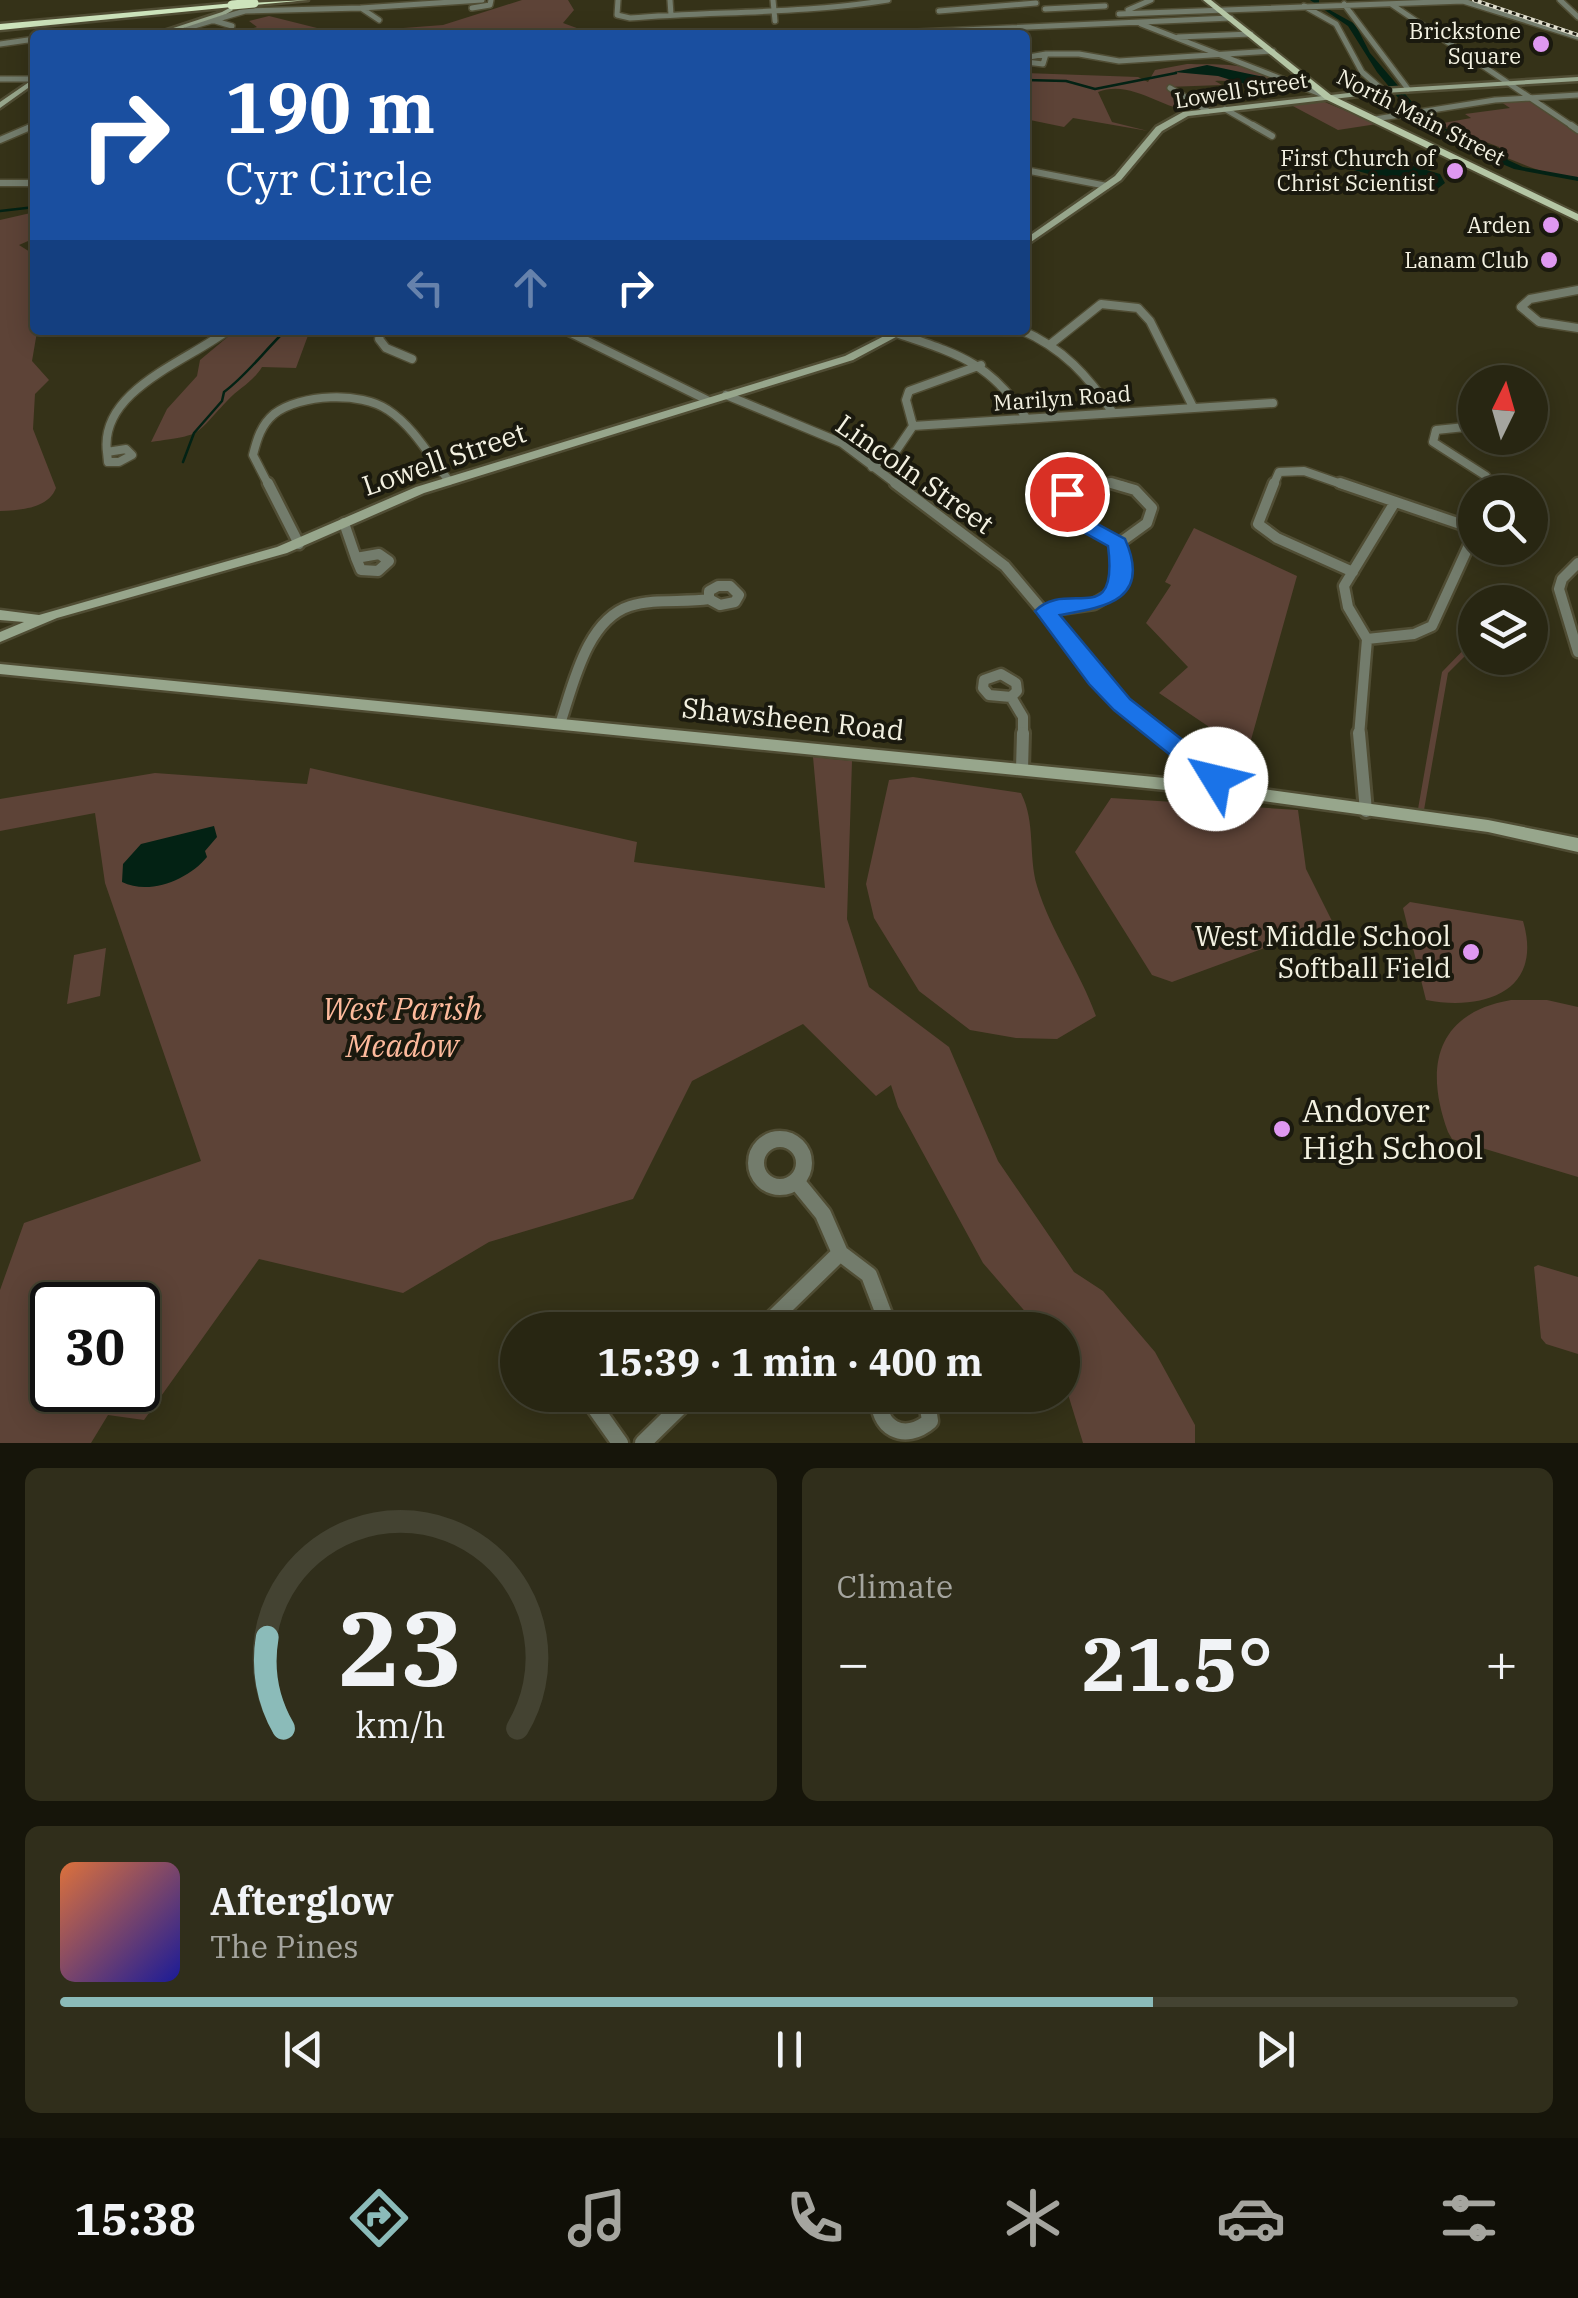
<!DOCTYPE html>
<html lang="en">
<head>
<meta charset="utf-8">
<style>
  :root { --surface:#282612; --page:#302e1b; --text:#f1f3f6; --muted:#a5a59f; --line:#444332; --accent:#8bbbb9 }
  body { margin:0; font-family:"IBM Plex Serif",serif; background:var(--page); color:var(--text); height:100vh; display:flex; flex-direction:column; font-size:38px; white-space:nowrap }
  * { box-sizing:border-box; margin:0 }
  p { font-size:32px; color:var(--muted) }
  .icon { flex:none; width:55px; height:55px; fill:none; stroke:currentColor; stroke-width:2; stroke-linecap:round; stroke-linejoin:round }
  .map { position:relative; height:1443px; overflow:hidden }
  .side { display:flex; flex-direction:column; gap:25px; padding:25px; background:#16150a; flex:1 }
  .side>* { flex:none }
  .banner { position:absolute; left:30px; top:30px; width:1000px; height:305px; border-radius:10px; box-shadow:0 5px 25px #0003,0 0 0 2px var(--line); background:#1a4fa0; color:#fff; overflow:hidden }
  .needle { width:65px; rotate:5deg }
  .tools { position:absolute; left:1458px; top:365px; display:grid; gap:20px }
  .tools a { display:grid; place-items:center; width:90px; height:90px; border-radius:50%; background:var(--surface); box-shadow:0 5px 25px #0003,0 0 0 2px var(--line); font-size:50px }
  .speed { position:absolute; left:30px; top:1282px; display:flex; gap:20px; font-size:50px; font-weight:700; text-align:center }
  .speed>* { display:grid; place-content:center; width:130px; height:130px; border-radius:50%; background:var(--surface); box-shadow:0 5px 25px #0003,0 0 0 2px var(--line); line-height:1 }
  .speed .limit { border:5px solid #111; border-radius:15px; background:#fff; color:#111 }
  .pin { position:absolute; display:grid; place-items:center; width:85px; height:85px; color:#fff; margin:-42px; border:5px solid #fff; border-radius:50%; box-shadow:0 2px 10px #0007 }
  .me { position:absolute; width:110px; margin:-55px; rotate:306deg; stroke-linejoin:round; filter:drop-shadow(0 0 8px #0008) }
  .turn { display:flex; align-items:center; gap:35px; height:210px; padding:0 30px; font-size:45px }
  .turn .icon { width:130px; height:130px; stroke-width:2.5 }
  .turn b { display:block; font-size:70px; line-height:85px }
  .lanes { display:flex; align-items:center; height:95px; padding:0 30px; background:#0003; justify-content:center; gap:50px; direction:ltr }
  .lanes .off { opacity:.35 }
  .big { font-size:75px; font-weight:700; line-height:1.1 }
  .side .widget { flex:1; display:flex; flex-direction:column; justify-content:center; gap:15px; min-width:0; padding:0 35px; border-radius:15px; background:var(--page) }
  .side .dial { align-items:center; gap:0 }
  .dial svg { height:260px; overflow:visible; fill:none; stroke:var(--line); stroke-width:7; stroke-linecap:round; text-anchor:middle }
  .dial text { fill:var(--text); stroke:none }
  .song { display:flex; align-items:center; gap:30px }
  .cover { width:120px; height:120px; border-radius:15px; background:linear-gradient(135deg,hsl(20 70% 55%),hsl(240 70% 35%)) }
  .played { height:10px; border-radius:5px; background:linear-gradient(90deg,var(--accent) 75%,var(--line) 75%) }
  .keys { display:flex; justify-content:space-around; direction:ltr }
  .heat { display:flex; justify-content:space-between; align-items:center; font-size:55px; direction:ltr }
  .side .tiles { flex:1; display:grid; gap:25px; grid-template-columns:1fr 1fr }
  .widget:last-child { grid-column:span 2 }
  .trip { position:absolute; left:500px; top:1312px; width:580px; height:100px; border-radius:50px; background:var(--surface); box-shadow:0 5px 25px #0003,0 0 0 2px var(--line); font-weight:700; line-height:100px; text-align:center }
  .menu { display:flex; height:160px; justify-content:space-around; align-items:center; background:#100f07; color:var(--muted) }
  .menu .icon { width:70px; height:70px }
  .menu .active { color:var(--accent) }
  .menu b { font-size:45px; color:var(--text) }
  .map>svg:first-child { display:block }
  .green { fill:#5d4337; fill-rule:evenodd }
  .water { fill:#032214 }
  .lines { fill:none; stroke-linecap:round; stroke-linejoin:round }
  .stream { stroke:#032214; stroke-width:2.5 }
  .minor-far5-casing { stroke:#504d34; stroke-width:8 }
  .minor-far4-casing { stroke:#504d34; stroke-width:9 }
  .minor-far3-casing { stroke:#504d34; stroke-width:11 }
  .minor-far2-casing { stroke:#504d34; stroke-width:15 }
  .minor-far1-casing { stroke:#504d34; stroke-width:18 }
  .minor-casing { stroke:#504d34; stroke-width:21 }
  .secondary-casing { stroke:#504d34; stroke-width:5 }
  .primary-casing { stroke:#504d34; stroke-width:4 }
  .motorway-casing { stroke:#504d34; stroke-width:5 }
  .minor-far5 { stroke:#737c6c; stroke-width:5 }
  .minor-far4 { stroke:#737c6c; stroke-width:6 }
  .minor-far3 { stroke:#737c6c; stroke-width:8 }
  .minor-far2 { stroke:#737c6c; stroke-width:10 }
  .minor-far1 { stroke:#737c6c; stroke-width:12 }
  .minor { stroke:#737c6c; stroke-width:16 }
  .secondary { fill:#97a68c; fill-rule:evenodd }
  .primary { fill:#b4c6a5; fill-rule:evenodd }
  .motorway { fill:#cde4bc; fill-rule:evenodd }
  .rail-casing { stroke:#e0decd; stroke-width:4 }
  .rail { stroke:#1a190e; stroke-width:2.5; stroke-dasharray:4; stroke-linecap:butt }
  .motorway-bridge-casing { stroke:#504d34; stroke-width:11; stroke-linecap:butt }
  .motorway-bridge { stroke:#cde4bc; stroke-width:9 }
  .route { fill:#1a73e8; stroke:#114b97; stroke-width:2.5 }
  .poi-dot { fill:#df98f1; stroke:#1a190e; stroke-width:4 }
  .labels { text-anchor:middle; stroke-width:8; stroke-linejoin:round; paint-order:stroke }
  .far-poi-label { font-size:22px; fill:#f3f1e1; stroke:#1a190e; text-anchor:end }
  .far-street-label { font-size:22px; fill:#f3f1e1; stroke:#1a190e }
  .street-label { font-size:28px; fill:#f3f1e1; stroke:#1a190e }
  .poi-label { font-size:28px; fill:#f3f1e1; stroke:#1a190e; text-anchor:end }
  .near-park-label { font-size:32px; font-style:italic; fill:#fdba9c; stroke:#1a190e }
  .near-poi-label { font-size:32px; fill:#f3f1e1; stroke:#1a190e; text-anchor:start }
</style>
</head>
<body>
<div class="map">
<svg width="1578" height="1443" viewBox="0 0 1578 1443">
  <rect width="100%" height="100%" fill="#353218"/>
  <!-- green -->
  <path class="green" d="M522 0H568L574 10 563 23 596 35H232L257 27 249 21 269 16 337 33 443 25Z
    M1187 64C1214 65 1267 60 1279 90 1257 90 1235 79 1215 81L1222 85 1167 87 1201 110C1165 115 1135 78 1098 92L1112 122 1148 131 1073 118 1064 127 1025 119V73L1138 77 1148 82 1155 70Z
    M1320 100 1377 124 1338 130 1289 104Z
    M1530 100 1578 133V177C1550 177 1528 166 1502 156L1499 147 1438 124 1471 118 1465 114 1510 108 1501 102Z
    M35 212V238L19 245 35 255 37 332 32 361 49 380 35 394 33 429 56 488C48 509 20 510 0 511V220Z
    M236 330H310L296 368 262 367C252 383 239 388 227 401 192 438 204 434 151 442L167 409 197 376 200 360Z
    M1194 528 1297 576 1240 779 1207 765 1215 763 1221 735 1159 693 1188 667 1146 623 1171 585 1165 582Z
    M1475 638V646L1448 673 1424 810 1418 809 1442 672Z
    M813 757 852 761 847 919 869 987 949 1047 998 1161 1074 1272 1103 1291 1155 1352 1195 1425V1443H1083L1063 1378 1062 1330H1041L983 1263 898 1107 891 1085 876 1096 803 1024 692 1081 633 1199 489 1242 403 1293 259 1259 144 1420 108 1415 91 1443H0V1290L24 1223 201 1161 105 883 95 813 0 831V799L155 773 307 784 310 768 637 842 634 862 825 888ZM52 1305H138V1390H52Z
    M913 777 1021 793C1036 823 1028 855 1037 886 1051 932 1080 971 1096 1016L1057 1039 1016 1038 970 1030 919 991 874 918 866 884 889 780Z
    M1111 798 1298 810 1306 869 1333 923 1172 982 1152 975 1075 852Z
    M1410 902 1523 921C1544 992 1483 1011 1426 1000L1403 908Z
    M106 948 100 996 67 1004 74 955Z
    M1511 1000H1547L1578 1007V1177L1452 1139 1448 1132C1424 1067 1436 1013 1511 1000Z
    M1538 1265 1578 1277V1354L1546 1344 1541 1338 1534 1267Z"/>
  <!-- water -->
  <path class="water" d="M1310 0H1319V4L1355 24 1370 53 1430 123 1500 149 1508 160 1523 167 1578 177V181L1514 169 1500 163 1482 146 1414 117 1377 72 1348 26Z
    M1207 65 1264 77 1278 87H1254L1218 76 1174 72Z
    M1341 162 1413 166 1440 174 1445 183 1436 190H1426L1336 165Z
    M214 826 217 837 205 851 207 857C189 879 150 896 122 882L123 864 141 844Z"/>
  <g class="lines">
    <!-- stream -->
    <path class="stream" d="M1025 80 1066 81 1095 89 1176 73
      M0 211 35 207
      M183 462 194 433 222 401 224 392C247 375 265 350 286 330"/>
    <defs>
      <path id="minor-far5" d="M618 0 617 15 630 18C716 11 803 14 888 0
        M670 0 671 15
        M773 0 775 21
        M1560 0 1578 17
        M1344 4 1408 89
        M1391 4 1575 128
        M1304 6 1336 24 1362 72 1384 91
        M361 8 482 0
        M472 8 490 5 491 0
        M1045 9 1105 6
        M1128 10 1151 0
        M939 11 1036 3
        M1119 14 1463 1 1578 37
        M212 20 232 26
        M1141 24 1328 97
        M187 28 245 11 361 8 379 20
        M851 35 1231 18
        M1178 37 1251 34
        M0 44 35 39
        M1046 54H1079L1119 61 1273 51
        M1046 54 1043 64 1026 62 1029 57Z
        M0 79H35
        M1170 88 1208 111
        M1225 109 1258 128
        M1375 119 1495 100 1578 95
        M29 128 35 125"/>
      <path id="minor-far4" d="M1253 125 1272 136
        M1571 125 1578 130
        M0 140 35 125
        M1025 170 1107 186
        M0 183H35"/>
      <path id="minor-far3" d="M1578 290 1530 299 1521 307 1539 322 1578 328
        M381 330 379 339 386 348 412 359
        M565 330 707 400
        M728 330H738
        M1021 330C1063 348 1088 376 1113 413
        M899 334C958 354 991 363 1026 418
        M1052 343 1101 304 1138 308 1150 321 1193 407
        M726 395 842 443 899 486
        M913 426 906 400 909 391 981 365
        M1475 426 1436 430 1433 442 1486 476 1491 486
        M126 449 132 455 119 462H108L107 452Z
        M107 452C99 390 188 361 228 330
        M872 467 896 451 913 426 1273 403
        M269 486 253 455C257 439 261 425 274 414 300 394 361 391 388 410 414 427 430 457 449 481
        M1083 486 1105 482 1124 486
        M1273 486 1279 472 1304 471 1347 486"/>
      <path id="minor-far2" d="M268 483 299 544
        M895 483 1005 566 1122 705 1160 736
        M1092 483 1075 489 1065 499 1069 514 1118 544
        M1111 483 1135 490 1152 508 1147 523 1118 544
        M1274 483 1258 524 1277 538 1353 572
        M1340 483 1475 529
        M1490 492 1492 483
        M344 523 356 558
        M379 554 389 561 378 571 361 570 356 558Z
        M1578 563 1562 579 1559 589 1578 652
        M718 586H730L739 595 735 602 720 605 709 599V591Z
        M1046 611 1094 604 1116 591 1123 564 1118 544
        M1367 639 1414 634 1432 626 1475 532
        M1367 639 1348 607 1344 586 1395 502
        M1001 674 1016 683 1017 691 1011 697 989 695 983 688 984 680Z
        M1011 697 1023 717V736
        M560 724C573 686 586 620 630 606 655 598 684 603 709 599
        M1359 736 1367 639"/>
      <path id="minor-far1" d="M1157 733 1226 790
        M1359 733 1366 811
        M1022 769 1023 733"/>
      <path id="minor" d="M756 1163a24 24 0 1 1 48 0a24 24 0 1 1-48 0Z
        M796 1181 823 1214 840 1253 869 1275 890 1330
        M544 1330 564 1321 585 1330
        M761 1330 840 1253
        M586 1395 620 1443
        M880 1395C875 1428 905 1443 930 1421L926 1395
        M643 1443 692 1395"/>
      <path id="secondary" d="M244 0H252L226 14 162 35H152L222 12Z
        M1578 77V81L1384 93 1188 116 1162 131 1121 180 1025 246V239L1115 176 1156 127 1183 112 1384 89Z
        M35 78V83L0 108V102Z
        M896 330H909L853 360 424 493 287 553 57 618 0 642V632L24 622 0 620V610L39 615 277 547 416 487 845 356Z
        M0 664 1226 784 1488 820 1578 838V852L1488 832 1226 796 0 674Z"/>
      <path id="primary" d="M1203 0H1211L1331 95 1578 214V221L1325 99Z"/>
      <path id="motorway" d="M308 0 254 5 250 3Z
        M235 3 232 7 0 30V24Z"/>
    </defs>
    <!-- minor-far5 casing -->
    <use href="#minor-far5" class="minor-far5-casing"/>
    <!-- minor-far4 casing -->
    <use href="#minor-far4" class="minor-far4-casing"/>
    <!-- minor-far3 casing -->
    <use href="#minor-far3" class="minor-far3-casing"/>
    <!-- minor-far2 casing -->
    <use href="#minor-far2" class="minor-far2-casing"/>
    <!-- minor-far1 casing -->
    <use href="#minor-far1" class="minor-far1-casing"/>
    <!-- minor casing -->
    <use href="#minor" class="minor-casing"/>
    <!-- secondary casing -->
    <use href="#secondary" class="secondary-casing"/>
    <!-- primary casing -->
    <use href="#primary" class="primary-casing"/>
    <!-- motorway casing -->
    <use href="#motorway" class="motorway-casing"/>
    <!-- minor-far5 -->
    <use href="#minor-far5" class="minor-far5"/>
    <!-- minor-far4 -->
    <use href="#minor-far4" class="minor-far4"/>
    <!-- minor-far3 -->
    <use href="#minor-far3" class="minor-far3"/>
    <!-- minor-far2 -->
    <use href="#minor-far2" class="minor-far2"/>
    <!-- minor-far1 -->
    <use href="#minor-far1" class="minor-far1"/>
    <!-- minor -->
    <use href="#minor" class="minor"/>
    <!-- secondary -->
    <use href="#secondary" class="secondary"/>
    <!-- primary -->
    <use href="#primary" class="primary"/>
    <!-- motorway -->
    <use href="#motorway" class="motorway"/>
    <defs>
      <path id="rail" d="M1474 0 1578 35"/>
    </defs>
    <!-- rail casing -->
    <use href="#rail" class="rail-casing"/>
    <!-- rail -->
    <use href="#rail" class="rail"/>
    <defs>
      <path id="motorway-bridge" d="M232 5 254 3"/>
    </defs>
    <!-- motorway-bridge casing -->
    <use href="#motorway-bridge" class="motorway-bridge-casing"/>
    <!-- motorway-bridge -->
    <use href="#motorway-bridge" class="motorway-bridge"/>
  </g>
  <!-- route -->
  <path class="route" d="M1067 488 1076 494 1074 504 1081 515 1125 539C1152 600 1106 607 1060 615L1130 699 1225 773 1228 779 1225 785H1208L1114 710 1089 684 1035 611C1067 578 1119 631 1108 546L1067 523 1055 504 1061 490Z"/>
  <!-- markers -->
  <g class="poi-dot">
    <circle cx="1541" cy="44" r="10"/>
    <circle cx="1455" cy="171" r="10"/>
    <circle cx="1551" cy="225" r="10"/>
    <circle cx="1549" cy="260" r="10"/>
    <circle cx="1471" cy="952" r="10"/>
    <circle cx="1282" cy="1129" r="10"/>
  </g>
  <g class="labels">
    <!-- far-poi labels -->
    <g class="far-poi-label">
      <text x="1521" y="39">Brickstone<tspan x="1521" dy="25">Square</tspan></text>
      <text x="1435" y="166">First Church of<tspan x="1435" dy="25">Christ Scientist</tspan></text>
      <text x="1531" y="233">Arden</text>
      <text x="1529" y="268">Lanam Club</text>
    </g>
    <!-- far-street labels -->
    <g class="far-street-label">
      <text transform="translate(1241 90) rotate(-9)" y="8">Lowell Street</text>
      <text transform="translate(1421 117) rotate(27)" y="8">North Main Street</text>
      <text transform="translate(1062 398) rotate(-4)" y="8">Marilyn Road</text>
    </g>
    <!-- street labels -->
    <g class="street-label">
      <text transform="translate(444 459) rotate(-19)" y="10">Lowell Street</text>
      <text transform="translate(915 474) rotate(35)" y="10">Lincoln Street</text>
      <text transform="translate(793 719) rotate(6)" y="10">Shawsheen Road</text>
    </g>
    <!-- poi labels -->
    <g class="poi-label">
      <text x="1451" y="946">West Middle School<tspan x="1451" dy="32">Softball Field</tspan></text>
    </g>
    <!-- near-park labels -->
    <g class="near-park-label">
      <text x="402" y="1020">West Parish<tspan x="402" dy="37">Meadow</tspan></text>
    </g>
    <!-- near-poi labels -->
    <g class="near-poi-label">
      <text x="1302" y="1122">Andover<tspan x="1302" dy="37">High School</tspan></text>
    </g>
  </g>
</svg>
<div class="tools">
<a><svg class="needle" viewBox="-14 -14 28 28"><path d="M0-13l5 13h-10z" fill="#e53935"/><path d="M0 13l5-13h-10z" fill="#a5a59f"/></svg></a>
<a><svg class="icon" aria-label="search" viewBox="0 0 24 24"><circle cx="10" cy="10" r="6"/><path d="M15 15l6 6"/></svg></a>
<a><svg class="icon" aria-label="layers" viewBox="0 0 24 24"><path d="M12 4l9 5-9 5-9-5zM3 14l9 5 9-5"/></svg></a>
</div>
<div class="speed"><div class="limit">30</div></div>
<div class="pin" style="left:1067px;top:494px;background:#d93025"><svg class="icon" aria-label="arrive" viewBox="0 0 24 24"><path d="M6 21V4h12l-3 4 3 4H6"/></svg></div>
<svg class="me" style="left:1216px;top:779px" viewBox="-20 -20 40 40"><circle r="19" fill="#fff"/><path d="M0-13L10 11 0 6-10 11z" fill="#1a73e8"/></svg>
<div class="trip">15:39 · 1 min · 400 m</div>
<div class="banner">
<div class="turn"><svg class="icon" aria-label="right" viewBox="0 0 24 24"><path d="M7 20v-9h11M14 6l5 5-5 5"/></svg><div><b>190 m</b>Cyr Circle</div></div>
<div class="lanes"><svg class="icon off" aria-label="left" viewBox="0 0 24 24"><path d="M17 20v-9H6M10 6l-5 5 5 5"/></svg><svg class="icon off" aria-label="ahead" viewBox="0 0 24 24"><path d="M12 20V5M6 11l6-6 6 6"/></svg><svg class="icon" aria-label="right" viewBox="0 0 24 24"><path d="M7 20v-9h11M14 6l5 5-5 5"/></svg></div>
</div>
</div>
<section class="side">
<div class="tiles">
<div class="widget dial"><svg viewBox="0 0 100 80">
<path d="M14 69A42 42 0 1 1 86 69"/>
<path d="M14 69A42 42 0 0 1 9 41" stroke="#8bbbb9"/>
<text x="50" y="56" font-size="32" font-weight="700">23</text>
<text x="50" y="72" font-size="11">km/h</text>
</svg></div>
<div class="widget"><p>Climate</p>
<div class="heat"><a>−</a><b class="big">21.5°</b><a>+</a></div>
</div>
<div class="widget">
<div class="song"><i class="cover"></i><div><b>Afterglow</b><p>The Pines</p></div></div>
<div class="played"></div>
<div class="keys"><svg class="icon" aria-label="previous" viewBox="0 0 24 24"><path d="M18 5L8 12l10 7zM5 5v14"/></svg><svg class="icon" aria-label="pause" viewBox="0 0 24 24"><path d="M8 5v14M16 5v14"/></svg><svg class="icon" aria-label="next" viewBox="0 0 24 24"><path d="M6 5l10 7-10 7zM19 5v14"/></svg></div>
</div>
</div>
</section>
<nav class="menu">
<b>15:38</b>
<svg class="icon active" aria-label="directions" viewBox="0 0 24 24"><path d="M12 3l9 9-9 9-9-9zM9 14v-3h6M13 9l2 2-2 2"/></svg>
<svg class="icon" aria-label="music" viewBox="0 0 24 24"><path d="M9 18V5l10-2v13"/><circle cx="6" cy="18" r="3"/><circle cx="16" cy="16" r="3"/></svg>
<svg class="icon" aria-label="phone" viewBox="0 0 24 24"><path d="M5 4h4l2 5-3 2q2 4 5 5l2-3 5 2v4C11 20 4 13 5 4z"/></svg>
<svg class="icon" aria-label="climate" viewBox="0 0 24 24"><path d="M12 3v18M4 7l16 10M4 17L20 7"/></svg>
<svg class="icon" aria-label="car" viewBox="0 0 24 24"><path d="M5 17H2v-5l4-1 3-4h7l3 4 3 1v5h-3M9 17h6M6 11h13"/><circle cx="7" cy="17" r="2"/><circle cx="17" cy="17" r="2"/></svg>
<svg class="icon" aria-label="filters" viewBox="0 0 24 24"><path d="M4 7h16M4 17h16"/><circle cx="9" cy="7" r="2"/><circle cx="15" cy="17" r="2"/></svg>
</nav>
</body>
</html>
